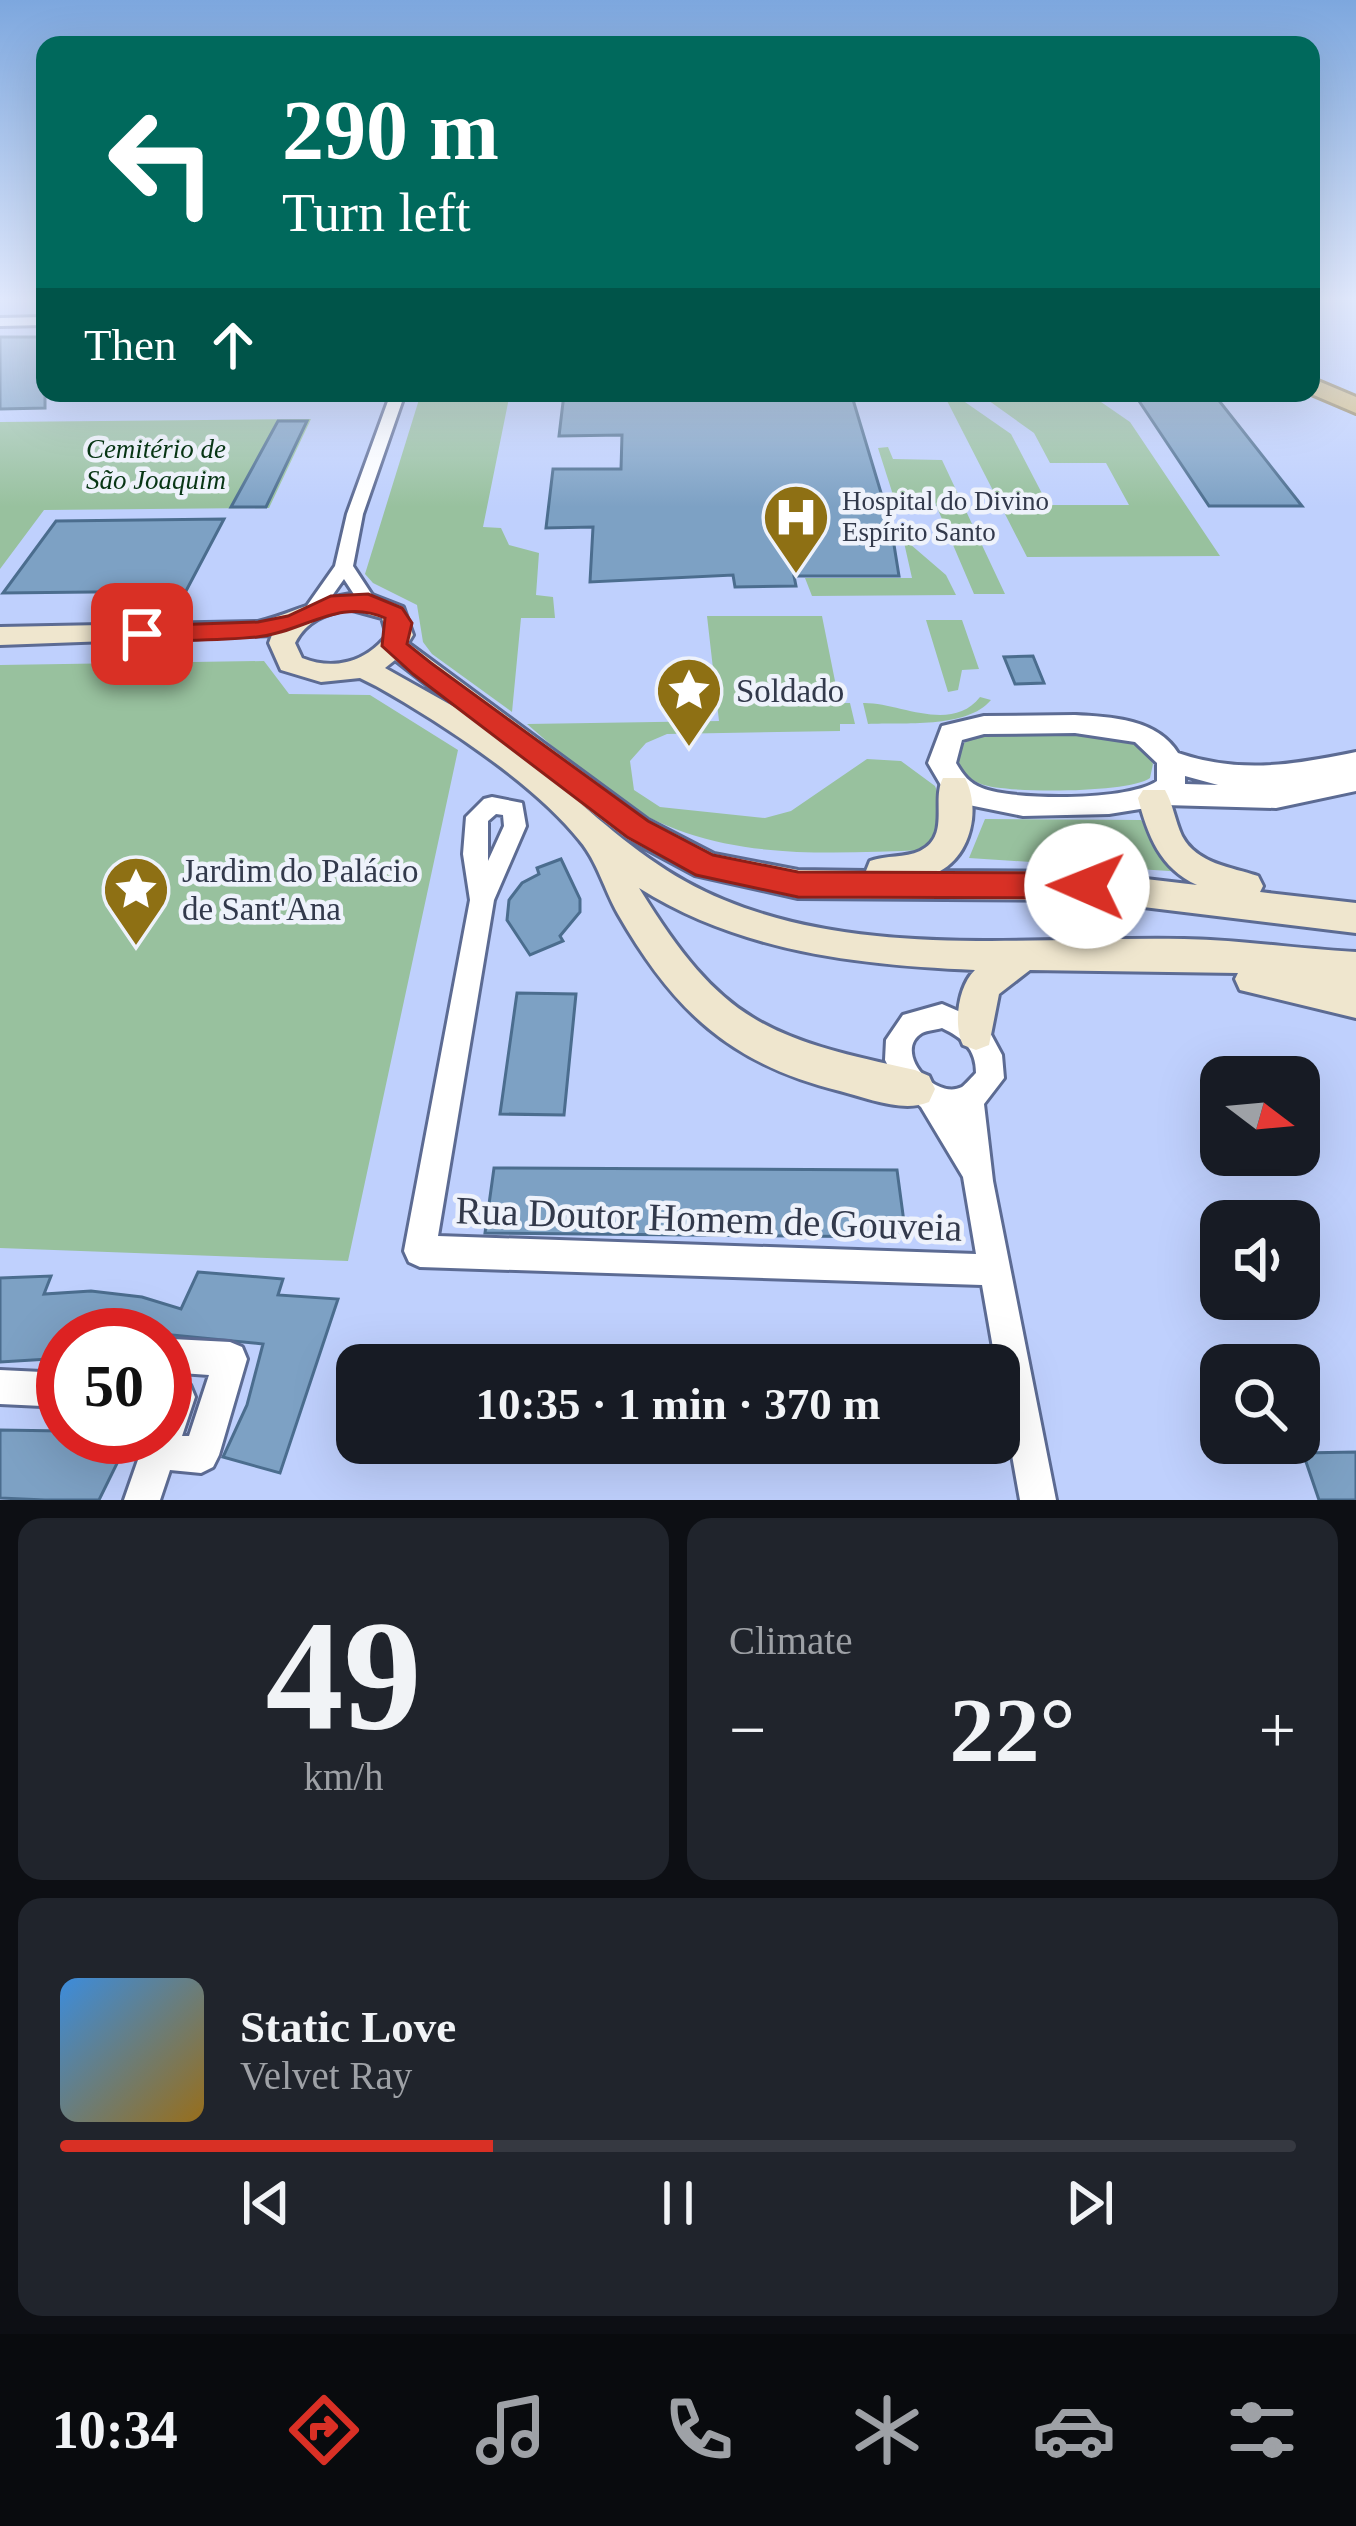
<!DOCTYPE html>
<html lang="en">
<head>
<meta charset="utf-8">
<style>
  :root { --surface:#171b24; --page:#20242c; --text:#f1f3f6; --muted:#9ea1a6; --line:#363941; --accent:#d93025 }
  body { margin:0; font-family:"Times New Roman",serif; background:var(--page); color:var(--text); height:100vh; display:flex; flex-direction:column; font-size:45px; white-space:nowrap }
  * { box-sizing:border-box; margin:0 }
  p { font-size:39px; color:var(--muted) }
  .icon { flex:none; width:66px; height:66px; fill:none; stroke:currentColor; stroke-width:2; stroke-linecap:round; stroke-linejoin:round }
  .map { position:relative; height:1500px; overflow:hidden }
  .sheet { display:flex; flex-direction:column; gap:18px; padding:18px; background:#0d0f14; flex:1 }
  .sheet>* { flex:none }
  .top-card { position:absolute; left:36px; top:36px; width:1284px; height:366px; border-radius:24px; box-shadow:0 12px 48px #0002; background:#00695c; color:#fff; overflow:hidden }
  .needle { width:78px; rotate:106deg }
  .tools { position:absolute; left:1200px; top:1056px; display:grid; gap:24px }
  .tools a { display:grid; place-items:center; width:120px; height:120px; border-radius:24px; background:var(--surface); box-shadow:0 12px 48px #0002; font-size:60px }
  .speed { position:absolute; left:36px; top:1308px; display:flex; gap:24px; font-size:60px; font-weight:700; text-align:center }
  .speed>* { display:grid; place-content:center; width:156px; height:156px; border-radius:50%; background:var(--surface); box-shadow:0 12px 48px #0002; line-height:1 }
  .speed .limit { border:18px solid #d22; background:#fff; color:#111 }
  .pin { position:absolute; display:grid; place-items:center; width:102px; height:102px; color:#fff; margin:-51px; border-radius:24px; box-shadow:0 6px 18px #0006 }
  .me { position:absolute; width:132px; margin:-66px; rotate:271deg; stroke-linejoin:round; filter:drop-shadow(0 0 9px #0008) }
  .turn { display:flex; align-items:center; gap:42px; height:252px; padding:0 48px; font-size:54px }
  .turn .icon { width:156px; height:156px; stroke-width:2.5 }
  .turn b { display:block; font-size:84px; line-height:102px }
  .then { display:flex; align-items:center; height:114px; padding:0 48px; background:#0003; gap:24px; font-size:45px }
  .big { font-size:90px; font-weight:600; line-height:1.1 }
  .sheet .widget { flex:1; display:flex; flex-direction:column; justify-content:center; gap:18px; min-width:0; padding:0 42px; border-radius:24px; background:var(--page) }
  .sheet .dial { align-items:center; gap:0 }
  .dial b { font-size:156px; line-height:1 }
  .song { display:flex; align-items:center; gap:36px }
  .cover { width:144px; height:144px; border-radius:18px; background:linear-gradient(135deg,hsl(210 70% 55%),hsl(40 70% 35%)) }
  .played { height:12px; border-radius:6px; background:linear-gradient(90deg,var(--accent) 35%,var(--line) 35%) }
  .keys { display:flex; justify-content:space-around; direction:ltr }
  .heat { display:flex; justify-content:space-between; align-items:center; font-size:66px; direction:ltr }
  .sheet .tiles { flex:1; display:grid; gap:18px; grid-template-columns:1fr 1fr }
  .widget:last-child { grid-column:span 2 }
  .trip { position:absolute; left:336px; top:1344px; width:684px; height:120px; border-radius:24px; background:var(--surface); box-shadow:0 12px 48px #0002; font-weight:600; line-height:120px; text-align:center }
  .tab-bar { display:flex; height:192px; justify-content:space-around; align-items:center; background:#090b0e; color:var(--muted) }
  .tab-bar .icon { width:84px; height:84px }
  .tab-bar .active { color:var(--accent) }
  .tab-bar b { font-size:54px; color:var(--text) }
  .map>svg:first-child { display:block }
  .green { fill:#98c19e }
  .building { fill:#7da1c4; stroke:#4b6d8e; stroke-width:3 }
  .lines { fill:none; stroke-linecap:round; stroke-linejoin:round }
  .minor-casing { stroke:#5c6b93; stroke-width:6 }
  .tertiary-casing { stroke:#5c6b93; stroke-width:6 }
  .secondary-casing { stroke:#5c6b93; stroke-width:6 }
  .trunk-casing { stroke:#948255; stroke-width:6 }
  .minor { fill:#fff; fill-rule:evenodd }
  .tertiary { fill:#fff; fill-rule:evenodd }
  .secondary { fill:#efe6ce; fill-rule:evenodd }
  .trunk { fill:#d4bb7c; fill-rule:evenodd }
  .route { fill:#d93025; stroke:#8d1f18; stroke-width:3 }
  .labels { text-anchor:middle; stroke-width:9; stroke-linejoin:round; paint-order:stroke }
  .far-park-label { font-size:27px; font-style:italic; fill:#083615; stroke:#eef2fb }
  .far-poi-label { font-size:27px; fill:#32394b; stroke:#eef2fb; text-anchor:start }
  .poi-label { font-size:33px; fill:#32394b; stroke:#eef2fb; text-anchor:start }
  .near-street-label { font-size:39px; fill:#32394b; stroke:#eef2fb }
</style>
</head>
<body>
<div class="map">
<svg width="1356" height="1500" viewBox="0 0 1356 1500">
  <rect width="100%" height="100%" fill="#bfd0fd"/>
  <!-- green -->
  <path class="green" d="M421 393H510L483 527 501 528 509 545 539 553 536 595 553 597 555 618H521L512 712 432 654 423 642 417 605 373 583 365 574Z
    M943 393H952L1011 434 1048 505H1129L1106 463H1050L1034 433 978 393H1088L1130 422 1220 556 1027 557Z
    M311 419 269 508 44 510 0 569V422Z
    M888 447 893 459 942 460 1005 594H974L933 498H894L878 448Z
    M903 538 946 575 956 595 812 596 805 578H912Z
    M707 616H822L836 686 820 687 823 703H850L855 724H840V731L667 734 646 743 630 761 634 790 660 807 765 818 791 811 867 759 901 761 935 786 949 822 924 850C815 854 705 862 612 795 583 774 555 748 527 724L719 721Z
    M926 620H962L979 669 962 670 958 690 948 692Z
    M264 661 289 694 370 695 458 750 348 1261 0 1248V665Z
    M980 697 991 700C967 729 902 722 868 724L863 703C898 702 951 734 980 697Z
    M1105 734C1126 739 1143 743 1153 764L1150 778C1131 793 1006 794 981 784 968 779 961 770 957 757L962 744 977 736Z
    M985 819 1141 820 1167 861 1184 872 969 858Z"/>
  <!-- building -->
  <path class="building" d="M0 337H45V408L0 409Z
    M851 393 891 526 899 576H794L796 586 735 587 733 575 590 582 593 527 546 528 553 469H621L622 435 559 436 564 394Z
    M1191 393H1213L1302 506H1209L1135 395Z
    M278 421H307L266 507H231Z
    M224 519 186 591 3 593 56 521Z
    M1033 656 1044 683 1015 684 1004 657Z
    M561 859 580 899V912L560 936 563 941 530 955 507 920 509 900 522 883 539 874 537 868Z
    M517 993 576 994 564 1115 500 1114Z
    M494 1168 897 1170 906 1237 485 1233Z
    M198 1272 283 1279 278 1295 338 1299 280 1473 223 1457 247 1405 263 1344 172 1335H63V1364L49 1359 0 1362V1278L51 1276 44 1294 91 1291 142 1297 181 1309Z
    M0 1430 62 1431 60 1437H130L99 1500H45L0 1498Z
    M1356 1452V1500H1319L1303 1453Z"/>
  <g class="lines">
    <defs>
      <path id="minor" d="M45 317V325L0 326V318Z
        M391 393H405L363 514 353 566 376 601 373 605H361L344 579 319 614H307L304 610 335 566 347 514Z
        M492 797 522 803 526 826 494 900 438 1236 976 1254 963 1177 921 1107 900 1089 885 1060 886 1040 903 1015 942 1004 972 1017 988 1029 1002 1055 1004 1078 984 1104 993 1181 1056 1500H1020L999 1382V1365H996L982 1285 420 1267 409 1262 404 1251 470 900 463 854 466 817 484 799ZM496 814 503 815 504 826 488 861V821ZM942 1028C963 1038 976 1049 976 1073 975 1074 964 1086 962 1087 935 1101 892 1051 922 1033 928 1030 935 1030 942 1028Z
        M172 1339 230 1342 242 1347 247 1359 219 1455 213 1467 201 1473 170 1470 160 1500H124L146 1437H165V1342ZM181 1373 209 1375 189 1436H182L195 1397 190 1385 178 1380Z
        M0 1370 63 1373V1407L0 1404Z"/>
      <path id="tertiary" d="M1075 715C1112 717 1157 719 1178 753 1240 774 1293 765 1356 752V791L1276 808 1165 805 1109 814 1023 816 964 804 945 792 928 763 942 726 984 716ZM1075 733 1135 742 1157 763V781C1130 801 1014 801 982 788 969 783 963 775 956 763L962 740 984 734ZM1185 776 1218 785 1185 784Z"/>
      <path id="secondary" d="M367 593 403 607 413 635 408 643 648 820 714 854 798 870 866 871 870 861C886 855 905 858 920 851 951 836 931 801 943 778H965C981 809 971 854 940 871L1086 872 1197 885C1160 868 1148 836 1138 798L1143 790H1165C1173 804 1175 821 1182 836 1197 864 1231 867 1258 876L1263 886 1260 892 1356 903V933L1086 900 798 898 695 875 626 838 581 804C625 842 669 878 724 900 866 959 1034 936 1184 939 1241 940 1298 949 1356 952V984H1352H1356V1018L1240 990 1235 979 1238 973 1030 970 999 994 989 1045 976 1050 963 1045C953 1025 958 986 975 970 858 965 741 952 639 888 722 1023 767 1038 915 1070L929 1076 935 1089 929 1102C903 1113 867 1098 840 1091 730 1064 673 1010 618 914 605 891 597 861 580 841 534 783 440 722 376 686L360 678 321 682 281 670 269 643 272 635 0 645V627L258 622C296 613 326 593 367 593ZM349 609 382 618 387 635C366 662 334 671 302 658L295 643C306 621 326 613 349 609ZM395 660 458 709 385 668Z"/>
      <path id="trunk" d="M1311 378 1356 397V413L1309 393Z"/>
    </defs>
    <!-- minor casing -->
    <use href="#minor" class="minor-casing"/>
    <!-- tertiary casing -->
    <use href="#tertiary" class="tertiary-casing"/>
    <!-- secondary casing -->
    <use href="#secondary" class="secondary-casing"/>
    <!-- trunk casing -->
    <use href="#trunk" class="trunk-casing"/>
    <!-- minor -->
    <use href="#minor" class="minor"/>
    <!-- tertiary -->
    <use href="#tertiary" class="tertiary"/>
    <!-- secondary -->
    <use href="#secondary" class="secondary"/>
    <!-- trunk -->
    <use href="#trunk" class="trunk"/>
  </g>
  <!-- sky -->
  <linearGradient id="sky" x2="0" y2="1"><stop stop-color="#7da7de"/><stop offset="0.59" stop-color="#e2eafe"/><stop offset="1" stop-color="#e2eafe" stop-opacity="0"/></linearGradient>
  <rect width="1356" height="507" fill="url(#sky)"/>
  <!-- route -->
  <path class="route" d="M368 594 402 608 412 623 407 644 431 663 648 821 713 855 798 872 1087 873 1098 877 1102 886 1098 895 1087 898 798 897 696 875 627 837 413 674 382 646 385 618C339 597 304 632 257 637 219 641 180 640 142 642L129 634 142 626 258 622 288 616 331 596Z"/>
  <!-- icons -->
  <defs>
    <symbol id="hospital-pin" viewBox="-11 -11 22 30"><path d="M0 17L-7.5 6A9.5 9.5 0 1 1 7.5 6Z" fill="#8e7014" stroke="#eef2fb"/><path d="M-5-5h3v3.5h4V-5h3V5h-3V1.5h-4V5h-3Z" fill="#fff"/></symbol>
    <symbol id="sight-pin" viewBox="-11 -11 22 30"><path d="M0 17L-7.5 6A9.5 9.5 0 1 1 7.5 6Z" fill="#8e7014" stroke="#eef2fb"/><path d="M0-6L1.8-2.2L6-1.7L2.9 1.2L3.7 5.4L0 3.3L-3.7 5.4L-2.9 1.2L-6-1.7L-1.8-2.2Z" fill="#fff"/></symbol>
  </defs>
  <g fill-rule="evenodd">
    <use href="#hospital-pin" x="758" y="479" width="76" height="104"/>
    <use href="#sight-pin" x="651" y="652" width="76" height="104"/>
    <use href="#sight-pin" x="98" y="851" width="76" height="104"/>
  </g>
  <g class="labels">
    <!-- far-park labels -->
    <g class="far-park-label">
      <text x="156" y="458">Cemitério de<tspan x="156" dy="31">São Joaquim</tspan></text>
    </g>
    <!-- far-poi labels -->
    <g class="far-poi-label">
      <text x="842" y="510">Hospital do Divino<tspan x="842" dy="31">Espírito Santo</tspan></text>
    </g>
    <!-- poi labels -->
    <g class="poi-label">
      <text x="736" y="702">Soldado</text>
      <text x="182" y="882">Jardim do Palácio<tspan x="182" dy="38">de Sant'Ana</tspan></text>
    </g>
    <!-- near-street labels -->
    <g class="near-street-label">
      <text transform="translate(709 1218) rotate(2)" y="14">Rua Doutor Homem de Gouveia</text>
    </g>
  </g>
</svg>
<div class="tools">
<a><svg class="needle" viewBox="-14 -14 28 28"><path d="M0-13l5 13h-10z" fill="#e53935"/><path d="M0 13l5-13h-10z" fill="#9ea1a6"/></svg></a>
<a><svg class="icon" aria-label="sound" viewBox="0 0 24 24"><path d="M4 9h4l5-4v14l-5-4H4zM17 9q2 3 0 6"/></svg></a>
<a><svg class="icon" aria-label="search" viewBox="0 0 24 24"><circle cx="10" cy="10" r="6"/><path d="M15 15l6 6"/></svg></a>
</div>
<div class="speed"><div class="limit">50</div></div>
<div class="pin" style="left:142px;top:634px;background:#d93025"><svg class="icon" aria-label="arrive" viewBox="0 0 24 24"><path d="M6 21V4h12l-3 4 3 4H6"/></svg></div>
<svg class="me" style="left:1087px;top:886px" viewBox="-20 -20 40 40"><circle r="19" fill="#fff"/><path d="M0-13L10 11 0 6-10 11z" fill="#d93025"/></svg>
<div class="trip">10:35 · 1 min · 370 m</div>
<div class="top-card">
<div class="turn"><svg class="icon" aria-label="left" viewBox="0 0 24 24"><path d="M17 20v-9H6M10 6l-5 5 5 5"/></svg><div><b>290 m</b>Turn left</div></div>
<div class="then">Then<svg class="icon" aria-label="ahead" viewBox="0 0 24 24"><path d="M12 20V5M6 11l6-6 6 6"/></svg></div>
</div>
</div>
<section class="sheet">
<div class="tiles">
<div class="widget dial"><b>49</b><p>km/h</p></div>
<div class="widget"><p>Climate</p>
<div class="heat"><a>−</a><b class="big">22°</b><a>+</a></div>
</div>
<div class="widget">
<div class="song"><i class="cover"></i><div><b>Static Love</b><p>Velvet Ray</p></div></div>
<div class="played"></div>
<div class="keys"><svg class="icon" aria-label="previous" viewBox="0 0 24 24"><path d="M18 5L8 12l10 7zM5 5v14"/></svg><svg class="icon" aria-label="pause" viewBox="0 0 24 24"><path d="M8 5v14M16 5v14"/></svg><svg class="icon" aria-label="next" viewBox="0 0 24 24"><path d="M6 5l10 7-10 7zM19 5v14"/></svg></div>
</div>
</div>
</section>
<nav class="tab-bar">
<b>10:34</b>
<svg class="icon active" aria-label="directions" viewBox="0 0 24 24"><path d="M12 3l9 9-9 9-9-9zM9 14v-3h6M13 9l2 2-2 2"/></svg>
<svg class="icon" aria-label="music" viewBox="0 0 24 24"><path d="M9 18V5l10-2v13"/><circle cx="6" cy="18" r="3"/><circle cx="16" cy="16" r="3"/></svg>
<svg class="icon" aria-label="phone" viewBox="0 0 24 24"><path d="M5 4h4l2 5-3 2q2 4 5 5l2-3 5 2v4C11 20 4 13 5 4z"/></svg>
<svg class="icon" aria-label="climate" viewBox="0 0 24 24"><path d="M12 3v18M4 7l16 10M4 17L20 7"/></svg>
<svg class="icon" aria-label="car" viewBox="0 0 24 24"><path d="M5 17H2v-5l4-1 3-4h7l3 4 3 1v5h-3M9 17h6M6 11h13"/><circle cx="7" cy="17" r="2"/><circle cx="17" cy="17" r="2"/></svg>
<svg class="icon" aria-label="filters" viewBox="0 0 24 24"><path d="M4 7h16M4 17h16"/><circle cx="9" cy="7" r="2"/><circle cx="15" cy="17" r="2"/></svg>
</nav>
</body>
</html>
